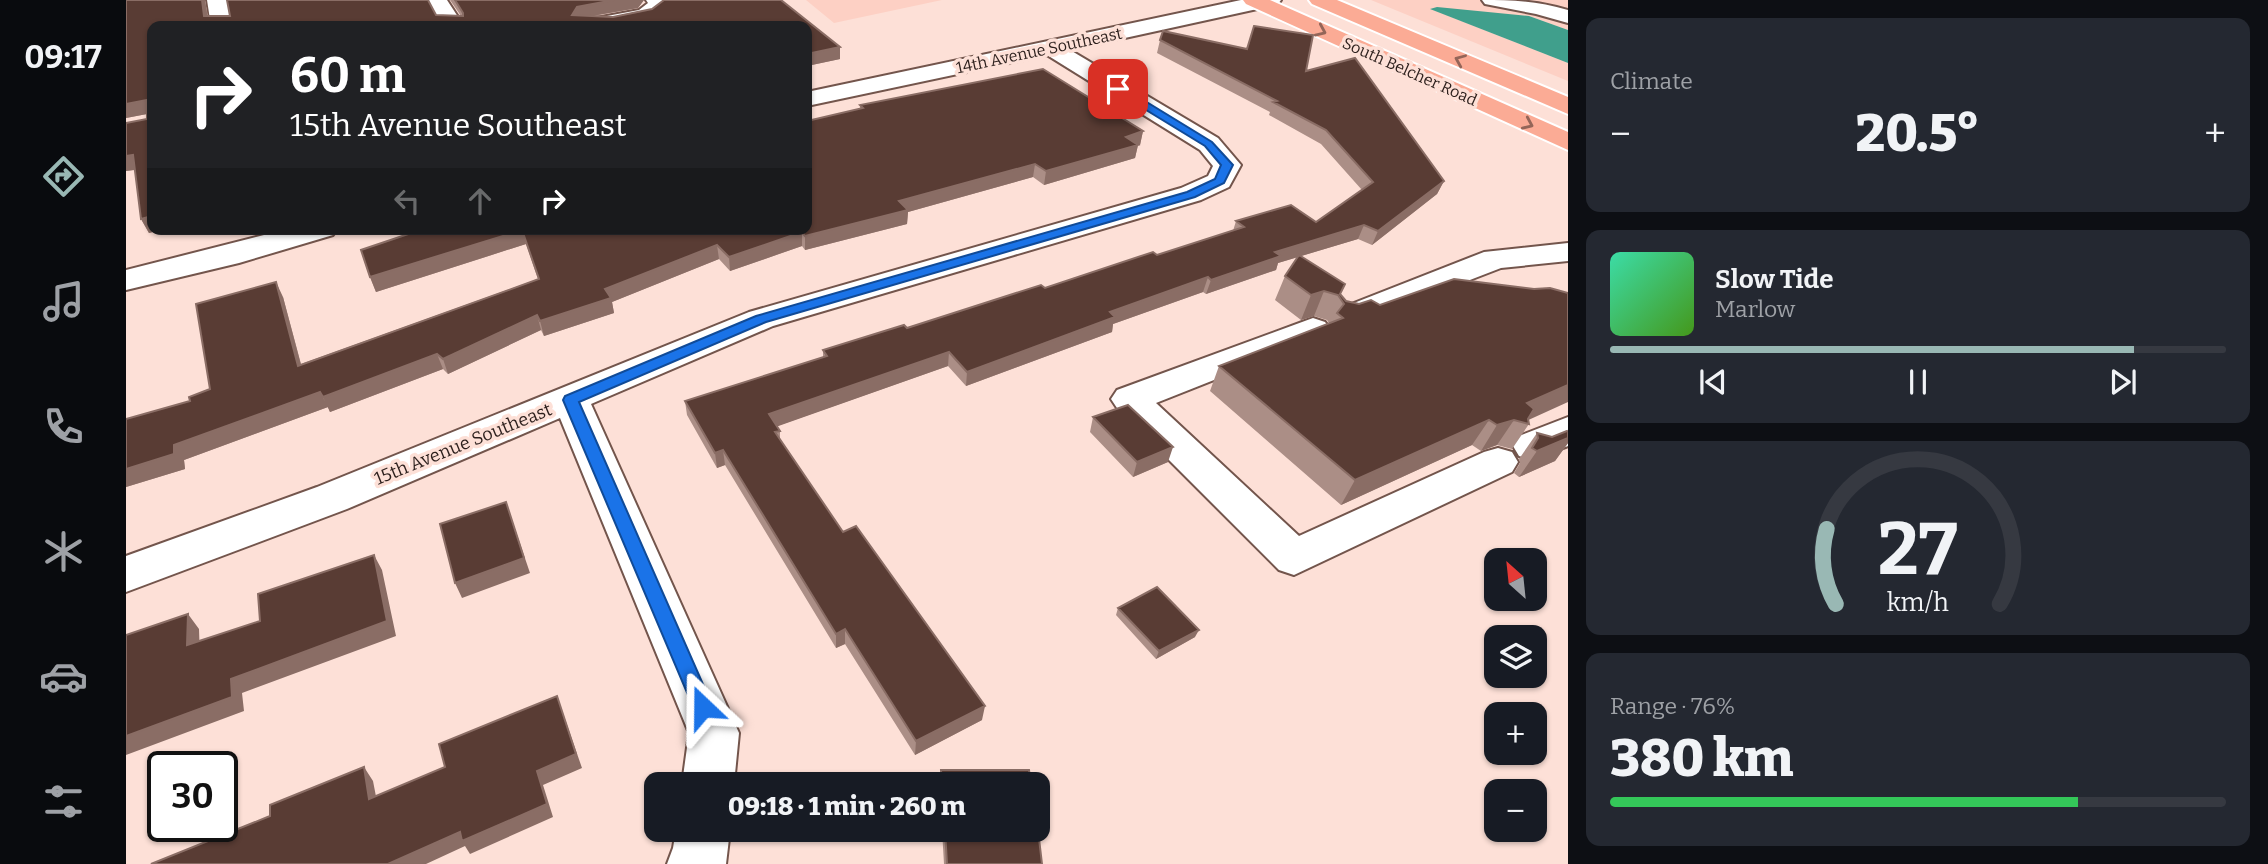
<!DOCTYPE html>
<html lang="en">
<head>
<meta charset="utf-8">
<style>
  :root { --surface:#171b24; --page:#242831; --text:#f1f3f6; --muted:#9ea1a6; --line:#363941; --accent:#99b8b4 }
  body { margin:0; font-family:Bitter,serif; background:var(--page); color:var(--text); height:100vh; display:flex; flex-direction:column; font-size:26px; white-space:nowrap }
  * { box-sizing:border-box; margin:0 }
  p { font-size:23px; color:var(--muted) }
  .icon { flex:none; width:38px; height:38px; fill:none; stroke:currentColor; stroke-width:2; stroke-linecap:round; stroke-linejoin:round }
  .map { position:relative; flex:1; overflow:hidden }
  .details { display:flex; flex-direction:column; gap:18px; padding:18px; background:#0d0f14; width:700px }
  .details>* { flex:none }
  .banner { position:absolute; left:21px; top:21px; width:665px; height:214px; border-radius:14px; box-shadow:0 2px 5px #0004; background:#202124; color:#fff; overflow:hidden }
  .needle { width:46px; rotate:333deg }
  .tools { position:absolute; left:1358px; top:548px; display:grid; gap:14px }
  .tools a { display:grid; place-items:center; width:63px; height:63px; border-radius:14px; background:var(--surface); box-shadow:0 2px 5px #0004; font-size:35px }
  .speed { position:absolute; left:21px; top:751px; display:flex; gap:14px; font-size:35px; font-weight:700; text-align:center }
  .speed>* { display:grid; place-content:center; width:91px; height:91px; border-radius:50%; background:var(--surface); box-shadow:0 2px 5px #0004; line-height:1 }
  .speed .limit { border:4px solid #111; border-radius:10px; background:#fff; color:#111 }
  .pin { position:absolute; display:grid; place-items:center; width:60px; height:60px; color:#fff; margin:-30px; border-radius:14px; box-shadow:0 4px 10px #0006 }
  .me { position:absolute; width:77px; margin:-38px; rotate:337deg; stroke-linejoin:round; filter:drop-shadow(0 0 5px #0008) }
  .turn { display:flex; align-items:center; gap:24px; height:147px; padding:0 28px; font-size:32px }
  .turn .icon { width:91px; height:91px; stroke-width:2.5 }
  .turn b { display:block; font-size:49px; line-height:60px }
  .lanes { display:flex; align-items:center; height:66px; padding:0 28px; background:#0003; justify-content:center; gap:35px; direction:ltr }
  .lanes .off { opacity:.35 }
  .big { font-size:52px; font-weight:800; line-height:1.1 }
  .details .tile { flex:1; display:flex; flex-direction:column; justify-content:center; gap:10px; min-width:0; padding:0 24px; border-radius:14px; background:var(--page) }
  .details .dial { align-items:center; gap:0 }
  .dial svg { height:182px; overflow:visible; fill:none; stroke:var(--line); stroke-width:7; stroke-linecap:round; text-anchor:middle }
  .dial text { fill:var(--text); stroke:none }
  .song { display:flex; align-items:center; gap:21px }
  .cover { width:84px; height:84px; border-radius:10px; background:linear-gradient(135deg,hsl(160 70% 55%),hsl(100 70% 35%)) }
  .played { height:7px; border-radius:4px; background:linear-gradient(90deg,var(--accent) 85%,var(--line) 85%) }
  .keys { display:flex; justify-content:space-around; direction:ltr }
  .heat { display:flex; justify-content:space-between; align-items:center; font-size:38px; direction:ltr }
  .charge { height:10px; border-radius:5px; background:linear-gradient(90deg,#34c759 76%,var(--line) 0) }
  .trip { position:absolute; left:518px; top:772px; width:406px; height:70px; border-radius:14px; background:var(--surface); box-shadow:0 2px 5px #0004; font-weight:800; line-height:70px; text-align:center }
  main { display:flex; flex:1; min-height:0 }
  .tab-bar { display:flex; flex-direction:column; width:126px; justify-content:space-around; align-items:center; background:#090b0e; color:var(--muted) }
  .tab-bar .icon { width:49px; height:49px }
  .tab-bar .active { color:var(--accent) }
  .tab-bar b { font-size:32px; color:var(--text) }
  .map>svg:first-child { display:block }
  .built { fill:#fdd0c4 }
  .water { fill:#409f8c }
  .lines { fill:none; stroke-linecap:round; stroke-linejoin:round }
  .minor-casing { stroke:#73554c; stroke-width:4 }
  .major-casing { stroke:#fff; stroke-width:4 }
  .minor { fill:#fff; fill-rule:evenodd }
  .major { fill:#fbab95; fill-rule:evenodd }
  .wall { fill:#ab8e86 }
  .shaded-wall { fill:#8a6d65 }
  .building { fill:#593c34; stroke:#8a6d65; stroke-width:2 }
  .oneway { stroke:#946558 }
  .route { fill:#1a73e8; stroke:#114b97; stroke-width:2 }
  .labels { text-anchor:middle; stroke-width:7; stroke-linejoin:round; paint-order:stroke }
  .far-street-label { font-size:16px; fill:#2c1f1c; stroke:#fde0d7 }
  .street-label { font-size:18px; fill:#2c1f1c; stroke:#fde0d7 }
</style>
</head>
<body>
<main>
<nav class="tab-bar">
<b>09:17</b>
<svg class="icon active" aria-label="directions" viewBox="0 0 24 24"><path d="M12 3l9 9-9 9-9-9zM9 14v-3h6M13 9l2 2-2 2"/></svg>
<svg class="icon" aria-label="music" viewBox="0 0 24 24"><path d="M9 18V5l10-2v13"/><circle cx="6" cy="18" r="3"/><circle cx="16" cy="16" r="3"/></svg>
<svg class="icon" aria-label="phone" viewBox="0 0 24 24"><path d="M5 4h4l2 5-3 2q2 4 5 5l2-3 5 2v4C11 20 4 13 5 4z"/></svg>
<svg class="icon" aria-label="climate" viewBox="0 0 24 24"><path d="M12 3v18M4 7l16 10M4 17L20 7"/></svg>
<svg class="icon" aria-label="car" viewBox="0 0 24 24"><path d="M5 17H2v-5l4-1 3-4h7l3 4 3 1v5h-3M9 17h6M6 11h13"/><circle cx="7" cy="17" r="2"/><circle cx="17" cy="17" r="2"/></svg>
<svg class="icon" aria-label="filters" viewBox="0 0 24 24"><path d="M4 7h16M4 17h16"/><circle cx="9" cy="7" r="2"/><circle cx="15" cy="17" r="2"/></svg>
</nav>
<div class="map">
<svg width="1442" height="864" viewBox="0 0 1442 864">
  <rect width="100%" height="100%" fill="#fde0d7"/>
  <!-- built -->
  <path class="built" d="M680 0H816L708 23Z
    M1245 0H1442V30L1403 16 1305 9 1442 63V81Z"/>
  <!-- water -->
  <path class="water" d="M1311 7 1403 16 1442 30V63L1304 9Z"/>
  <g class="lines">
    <defs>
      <path id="minor" d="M81 0H101L107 26H85Z
        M301 0H321L338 26H316Z
        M520 0H542L544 3C525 31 482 27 451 26L454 21 513 10 522 3Z
        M1115 0H1155L1152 4 1145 6 944 50 1092 138 1115 165 1103 187 1075 200 647 326 465 404 613 733 608 784H556L563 733 434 418 221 509 0 592V556L191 487 623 312 1055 188 1082 176 1087 166 1074 150 921 55 681 106V92Z
        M1356 0C1386 0 1412 1 1442 10V23L1410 14 1359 4Z
        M162 229H211L207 235 113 263 0 290V270Z
        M1442 243V261L1375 268 1222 327 1210 324 1205 317 1210 310 1358 252Z
        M1187 318 1199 322 1204 329 1199 336 1030 403 1173 536 1358 452 1372 448 1386 452 1392 462 1386 472 1168 575 1153 570 991 408 985 399 991 390Z
        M1442 417V446L1407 460 1393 456 1387 446 1393 436Z
        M550 830H604L600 864H541L547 848Z"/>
      <path id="major" d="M1117 0H1144L1442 132V150L1120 4Z
        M1183 0H1211L1442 97V114L1186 4Z"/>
    </defs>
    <!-- minor casing -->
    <use href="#minor" class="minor-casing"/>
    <!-- major casing -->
    <use href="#major" class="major-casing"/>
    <!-- minor -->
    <use href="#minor" class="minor"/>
    <!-- major -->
    <use href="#major" class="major"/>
  </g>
  <!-- wall -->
  <path class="wall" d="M0 0H79L82 16H104L101 0H302L310 15 335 16 324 0H518L512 8 467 16 487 17 526 9 538 0H655L714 47V59L681 66V26H26V229H38L23 233 15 219 9 170 0 171V123L21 119V114L0 118Z
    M1034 40 1180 71 1318 181 1311 194 1246 245 1232 239 1175 256 1219 284 1214 294 1220 301 1402 420 1403 424 1386 449 1371 445 1355 451 1346 445 1215 505 1084 391 1093 366 1203 323 1201 320 1188 316 1175 320 1149 300 1159 276 1172 257 1152 263 1150 270 1080 294 1077 292 987 324 986 332 840 386 822 366 651 426 654 431V440L717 532 856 720 789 755 719 644 710 648 599 465 591 468 561 415 559 401 697 357V350L781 328 919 288 1031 255 1107 231 1110 221 1190 222 1236 190 1195 144 1143 115 1144 112 1031 53Z
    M734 105 1017 131 1014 145H1012L1009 158 918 185 907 177 782 212 781 224 679 250 676 246 604 271 593 259 486 302 488 313 418 336 415 330 322 374 317 369 204 412 202 407 58 460 59 469 0 487V419L64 401 84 389 157 297 175 364 412 279 400 244 250 292 244 277 297 229H681L734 108Z
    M967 417 1042 462 1007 477 964 432Z
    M1442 432V443L1429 461 1393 477 1388 473 1394 463 1393 459 1411 433 1426 437Z
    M992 608 1069 637 1030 659 990 615Z
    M816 830H912L916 864H818Z"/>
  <!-- shaded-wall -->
  <path class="shaded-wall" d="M76 0H79L83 26 78 16Z
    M488 0H518L512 8 454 18 446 15 451 7Z
    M714 47V59L681 66V54Z
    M21 100 26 113 0 118V104Z
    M1017 131 1014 145H1012L1009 158 918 185 920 171 1000 137Z
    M7 155 14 169 0 171V156Z
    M909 164 907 177 782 212 781 224 679 250V236L773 201Z
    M1318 181 1311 194 1246 245 1252 231Z
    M26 216V229H38L23 233 15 219Z
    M1238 225 1232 239 1152 263 1150 270 1080 294 1085 280 1149 252Z
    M396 230 400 244 250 292 244 277Z
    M676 232V246L604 271 603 257Z
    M591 245 593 259 486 302 488 313 418 336 414 321 479 289Z
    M1082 277 1077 292 987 324 986 332 840 386 841 372 984 312Z
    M150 282 157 297 179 380 172 366Z
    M1198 291 1188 316 1175 320 1185 295Z
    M411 315 415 330 322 374 317 359Z
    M823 352 822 366 644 429 643 414Z
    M311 354 317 369 204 412 197 397Z
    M1442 385V402L1398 422 1401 403Z
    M194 392 202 407 58 460 59 469 0 487V469L48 445Z
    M1363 420 1346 445 1215 505 1229 480Z
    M1388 420 1371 445 1355 451 1371 425Z
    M1442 438V443L1429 461 1393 477 1411 451Z
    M1047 447 1042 462 1007 477 1011 462Z
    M597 450 599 465 591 468 589 453Z
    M385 517 404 573 336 598 329 583Z
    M248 555 256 570 270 636 116 693 118 711 0 755V736L105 679Z
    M62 614 73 629 74 660 61 645Z
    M719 629V644L710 648V634Z
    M1073 630 1069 637 1030 659 1033 651Z
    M431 696 456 768 417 785 427 817 344 854 339 846 300 864H262L411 771Z
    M859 706 856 720 789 755 790 741Z
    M238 767 247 781 253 812 243 799Z"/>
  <!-- building -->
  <path class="building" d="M0 0H76L78 16H104L101 0H302L310 15 337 16V13L329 0H488L451 7 446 15 487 17 526 9 538 0H655L714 47 681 54V26H26V216L15 219 7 155 0 156V123L21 119V100L0 104Z
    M1128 26 1187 35 1180 71 1229 58 1318 181 1252 231 1238 225 1149 252 1155 256 1085 280 1082 277 984 312 989 317 841 372 823 352 643 414 654 431 649 432 717 532 730 526 859 706 790 741 719 629 710 634 597 450 589 453 559 401 701 356 697 350 778 325 781 328 915 285 919 288 1027 252 1031 255 1118 227 1110 221 1165 205 1190 222 1247 182 1200 130 1147 102 1151 101 1034 40 1037 31 1121 49Z
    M917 69 1017 131 1000 137 1012 145 920 171 909 164 773 201 782 210 679 236 676 232 603 257 591 245 479 289 485 298 414 321 411 315 317 359 311 354 197 397 194 392 48 445V454L0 469V419L64 401 63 397 84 389 70 304 150 282 172 366 413 279 396 230 244 277 235 250 297 229H681V121L737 108 734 105Z
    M1173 255 1219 284 1214 294 1220 301 1233 304 1245 300 1254 305 1328 279 1408 289 1424 288 1442 293V385L1401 403 1408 409 1402 419 1403 424 1388 420 1371 425 1363 420 1229 480 1093 366 1217 318 1211 313 1218 304 1212 295 1198 291 1185 295 1159 276Z
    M1002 405 1047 447 1011 462 967 417Z
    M1441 431 1442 432V438L1411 451 1406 448 1412 438 1411 433 1426 437Z
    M380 502 398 558 329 583 314 524Z
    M248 555 261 621 105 679 106 697 0 736V635L62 614 61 645 134 621 132 594Z
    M1031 587 1073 630 1033 651 992 608Z
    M431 696 450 754 411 771 421 804 336 841 334 832 262 864H25L144 816V805L238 767 243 799 319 767 313 744Z
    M815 770H903L905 784H816Z
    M819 830H912L916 864H821Z"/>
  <!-- one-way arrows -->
  <defs><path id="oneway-chevron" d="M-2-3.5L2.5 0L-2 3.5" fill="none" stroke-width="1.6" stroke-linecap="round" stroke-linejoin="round" transform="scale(1.75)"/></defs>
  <g class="oneway">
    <use href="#oneway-chevron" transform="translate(1195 31) rotate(24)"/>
    <use href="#oneway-chevron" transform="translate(1334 60) rotate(-157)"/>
    <use href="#oneway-chevron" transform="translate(1402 124) rotate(24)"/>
  </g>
  <!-- route -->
  <path class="route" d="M989 87H996L1086 142 1107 165 1098 183 1069 197 640 322 453 402 587 707 584 714 577 716 570 714 437 400 439 396 630 316 1061 192 1089 179 1095 165 1079 146 989 91Z"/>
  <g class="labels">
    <!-- far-street labels -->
    <g class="far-street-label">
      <text transform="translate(913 50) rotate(-12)" y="6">14th Avenue Southeast</text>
      <text transform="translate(1284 71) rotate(24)" y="6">South Belcher Road</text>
    </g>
    <!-- street labels -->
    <g class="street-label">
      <text transform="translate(337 444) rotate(-22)" y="6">15th Avenue Southeast</text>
    </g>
  </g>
</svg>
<div class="tools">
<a><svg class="needle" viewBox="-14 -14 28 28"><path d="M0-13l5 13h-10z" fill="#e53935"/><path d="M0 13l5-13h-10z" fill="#9ea1a6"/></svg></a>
<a><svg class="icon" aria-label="layers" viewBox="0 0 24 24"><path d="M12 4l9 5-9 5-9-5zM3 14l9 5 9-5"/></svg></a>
<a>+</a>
<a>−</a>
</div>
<div class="speed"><div class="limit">30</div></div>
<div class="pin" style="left:992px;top:89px;background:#d93025"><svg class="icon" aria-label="arrive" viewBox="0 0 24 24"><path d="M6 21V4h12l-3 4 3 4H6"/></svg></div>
<svg class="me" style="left:577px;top:707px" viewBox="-20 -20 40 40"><path d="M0-17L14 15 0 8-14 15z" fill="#1a73e8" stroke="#fff" stroke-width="4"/></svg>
<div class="trip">09:18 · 1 min · 260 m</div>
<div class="banner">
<div class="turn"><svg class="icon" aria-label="right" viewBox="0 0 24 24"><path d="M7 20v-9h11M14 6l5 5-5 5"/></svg><div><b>60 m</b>15th Avenue Southeast</div></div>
<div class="lanes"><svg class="icon off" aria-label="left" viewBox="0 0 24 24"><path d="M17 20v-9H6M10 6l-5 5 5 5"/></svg><svg class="icon off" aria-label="ahead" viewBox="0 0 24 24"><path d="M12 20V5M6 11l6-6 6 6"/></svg><svg class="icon" aria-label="right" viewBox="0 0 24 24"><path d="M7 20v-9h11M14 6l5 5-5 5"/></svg></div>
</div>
</div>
<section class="details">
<div class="tile"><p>Climate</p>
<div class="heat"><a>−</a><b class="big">20.5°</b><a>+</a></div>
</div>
<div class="tile">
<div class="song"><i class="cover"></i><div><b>Slow Tide</b><p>Marlow</p></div></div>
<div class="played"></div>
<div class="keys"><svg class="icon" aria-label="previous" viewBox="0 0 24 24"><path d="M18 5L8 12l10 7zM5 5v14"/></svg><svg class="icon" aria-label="pause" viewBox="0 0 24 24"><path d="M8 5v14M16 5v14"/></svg><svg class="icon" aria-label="next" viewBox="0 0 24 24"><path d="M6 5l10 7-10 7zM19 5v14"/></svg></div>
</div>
<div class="tile dial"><svg viewBox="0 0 100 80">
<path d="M14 69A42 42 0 1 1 86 69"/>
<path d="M14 69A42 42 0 0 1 10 36" stroke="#99b8b4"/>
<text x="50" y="56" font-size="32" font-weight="700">27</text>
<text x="50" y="72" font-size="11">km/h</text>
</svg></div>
<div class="tile"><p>Range · 76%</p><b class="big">380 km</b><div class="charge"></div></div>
</section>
</main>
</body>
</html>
